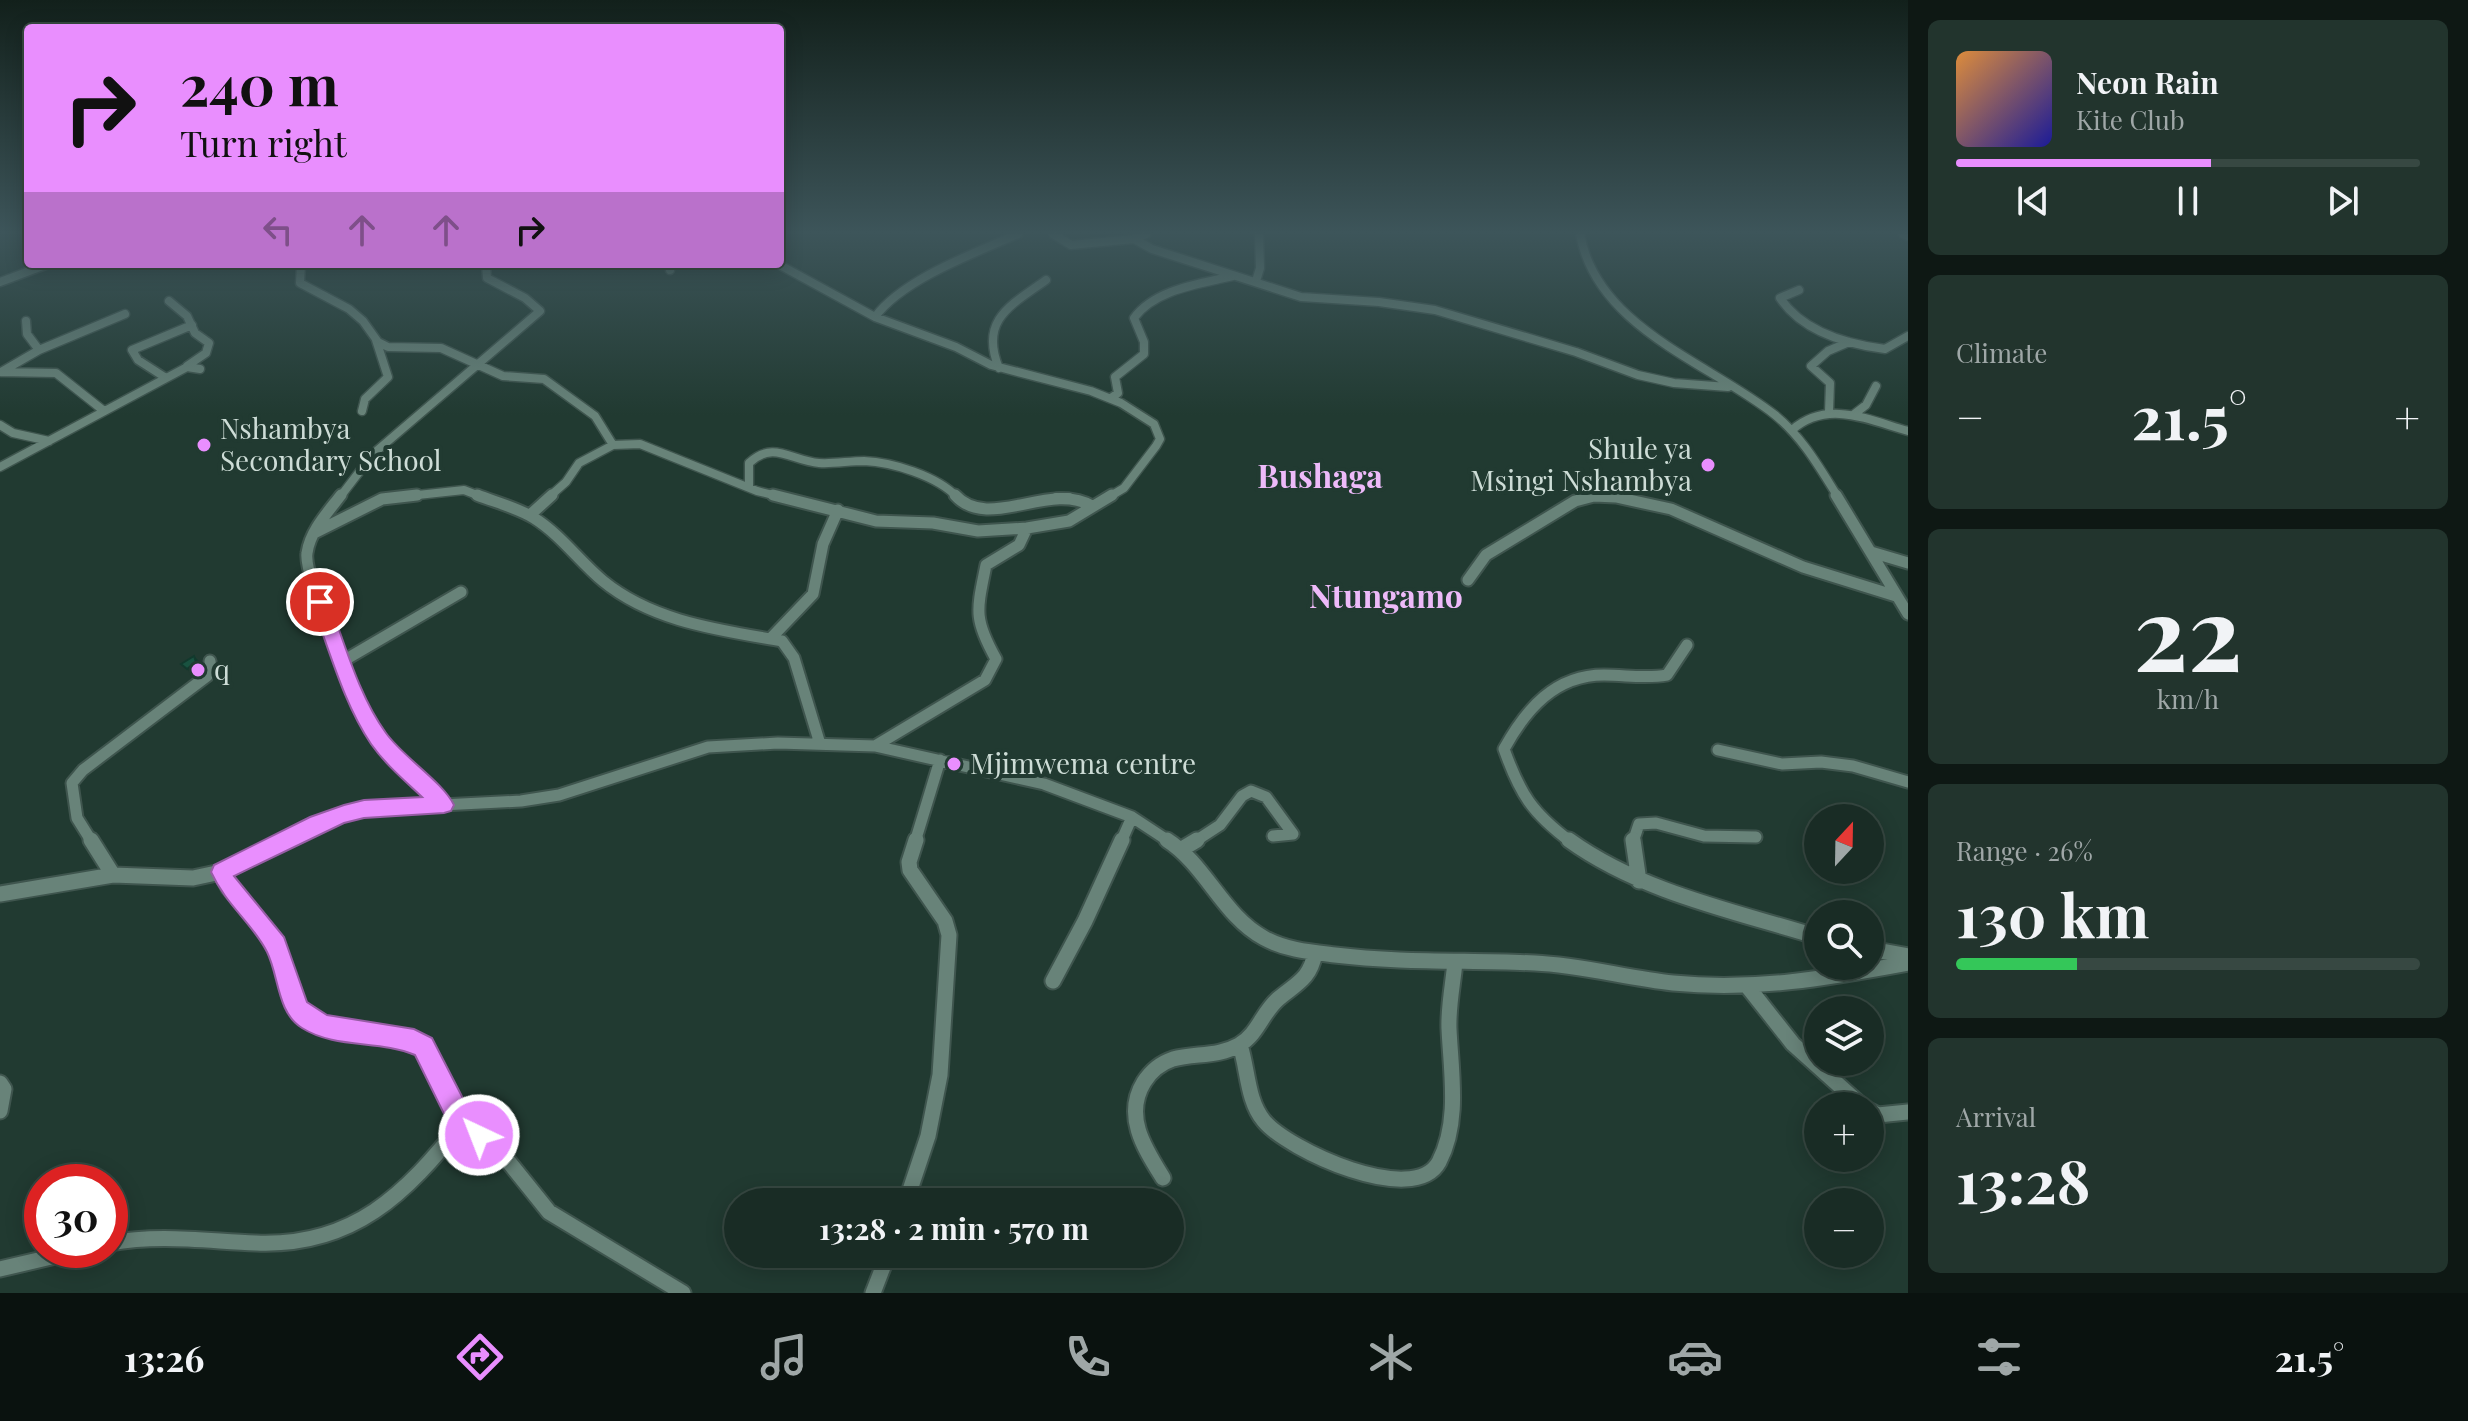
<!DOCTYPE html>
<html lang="en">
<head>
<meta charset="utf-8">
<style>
  :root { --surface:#192c25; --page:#22342d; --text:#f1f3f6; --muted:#9fa7a7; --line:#374842; --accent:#e98efe }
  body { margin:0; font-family:"Playfair Display",serif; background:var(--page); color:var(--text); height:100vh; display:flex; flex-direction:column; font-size:30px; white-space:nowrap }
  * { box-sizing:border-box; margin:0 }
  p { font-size:26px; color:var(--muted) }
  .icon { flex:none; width:44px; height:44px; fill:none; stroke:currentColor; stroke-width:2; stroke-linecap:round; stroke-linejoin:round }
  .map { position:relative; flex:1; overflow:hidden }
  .drawer { display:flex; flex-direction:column; gap:20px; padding:20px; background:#0e1814; width:560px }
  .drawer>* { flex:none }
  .hud { position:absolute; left:24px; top:24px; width:760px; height:244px; border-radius:8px; box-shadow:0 4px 20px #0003,0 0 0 2px var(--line); background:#e98efe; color:#111; overflow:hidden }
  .needle { width:52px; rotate:22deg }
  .buttons { position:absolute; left:1804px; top:804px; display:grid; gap:16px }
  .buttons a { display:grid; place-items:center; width:80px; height:80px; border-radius:50%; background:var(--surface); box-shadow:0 4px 20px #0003,0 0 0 2px var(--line); font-size:40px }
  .speed { position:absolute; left:24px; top:1164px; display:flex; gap:16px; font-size:40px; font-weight:700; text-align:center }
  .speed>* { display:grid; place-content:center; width:104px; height:104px; border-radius:50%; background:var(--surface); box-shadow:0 4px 20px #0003,0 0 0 2px var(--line); line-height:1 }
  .speed .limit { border:12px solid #d22; background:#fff; color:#111 }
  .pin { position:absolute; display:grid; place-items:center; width:68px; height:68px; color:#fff; margin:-34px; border:4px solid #fff; border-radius:50%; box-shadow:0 2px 8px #0007 }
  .me { position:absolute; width:88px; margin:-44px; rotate:317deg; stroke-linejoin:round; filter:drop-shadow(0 0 6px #0008) }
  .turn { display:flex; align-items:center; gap:28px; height:168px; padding:0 24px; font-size:36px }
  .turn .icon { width:104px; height:104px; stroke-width:2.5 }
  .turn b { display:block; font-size:56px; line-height:68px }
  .lanes { display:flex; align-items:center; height:76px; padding:0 24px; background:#0003; justify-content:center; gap:40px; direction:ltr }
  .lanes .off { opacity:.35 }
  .big { font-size:60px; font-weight:700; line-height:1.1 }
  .drawer .card { flex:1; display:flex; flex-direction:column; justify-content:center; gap:12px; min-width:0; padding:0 28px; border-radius:12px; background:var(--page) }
  .drawer .dial { align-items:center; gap:0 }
  .dial b { font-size:104px; line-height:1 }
  .song { display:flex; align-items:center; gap:24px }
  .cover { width:96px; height:96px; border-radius:12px; background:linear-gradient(135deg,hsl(30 70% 55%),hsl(240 70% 35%)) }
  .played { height:8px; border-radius:4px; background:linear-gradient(90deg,var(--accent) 55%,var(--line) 55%) }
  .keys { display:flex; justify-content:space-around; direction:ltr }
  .heat { display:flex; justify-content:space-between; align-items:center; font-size:44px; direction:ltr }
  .charge { height:12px; border-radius:6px; background:linear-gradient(90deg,#34c759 26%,var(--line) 0) }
  .trip { position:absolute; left:724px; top:1188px; width:460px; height:80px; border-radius:40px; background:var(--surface); box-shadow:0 4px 20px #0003,0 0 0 2px var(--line); font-weight:700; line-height:80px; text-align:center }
  .tabs { display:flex; height:128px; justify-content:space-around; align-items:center; background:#0a120f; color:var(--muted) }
  .tabs .icon { width:56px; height:56px }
  .tabs .active { color:var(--accent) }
  .tabs b { font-size:36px; color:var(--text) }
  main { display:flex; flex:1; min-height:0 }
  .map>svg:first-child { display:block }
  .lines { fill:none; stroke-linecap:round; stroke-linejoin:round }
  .minor-far2-casing { stroke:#3f554e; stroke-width:11 }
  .minor-far1-casing { stroke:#3f554e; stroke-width:15 }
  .minor-casing { stroke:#3f554e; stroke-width:19 }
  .minor-far2 { stroke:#688379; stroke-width:8 }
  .minor-far1 { stroke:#688379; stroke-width:11 }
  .minor { stroke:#688379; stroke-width:15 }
  .shaded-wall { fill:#12392d }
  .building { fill:#195240; stroke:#12392d; stroke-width:2 }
  .route { fill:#e98efe; stroke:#975ca5; stroke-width:2 }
  .poi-dot { fill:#e98efe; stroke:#213a31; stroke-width:3 }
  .labels { text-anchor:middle; stroke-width:8; stroke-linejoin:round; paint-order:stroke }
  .poi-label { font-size:28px; fill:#cddcd6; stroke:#213a31; text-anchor:start }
  .quarter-label { font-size:32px; font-weight:bold; fill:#edbaf9; stroke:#213a31 }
</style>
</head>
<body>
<main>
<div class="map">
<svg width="1908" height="1293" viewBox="0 0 1908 1293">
  <rect width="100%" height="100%" fill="#213a31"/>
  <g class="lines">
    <defs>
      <path id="minor-far2" d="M1053 234 1071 245 1134 239 1146 234
        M1580 234C1597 328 1708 362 1775 415 1803 438 1819 467 1838 497
        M1903 234 1908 236
        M1134 239 1152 249 1301 297 1379 302 1435 310 1576 352 1638 375 1674 383 1728 387
        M301 264 300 283 349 309 363 321 378 342 388 347 441 348 503 376 544 379 595 416 613 445
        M669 264 670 270
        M778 264 875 317 956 347 991 365 1091 391 1121 403 1154 424 1160 439 1156 446 1124 488 1109 497
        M1256 281 1260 268 1259 234
        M0 282 48 264
        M1799 290 1780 298C1803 332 1846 344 1885 349L1908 336
        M169 301 187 316 195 333 209 343 206 353 187 366
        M875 317C903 279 975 253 1018 234
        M39 350 125 314
        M999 368C979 320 1011 305 1046 280
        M0 372 56 373 104 411
        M1 372 39 350 27 334 26 321
        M166 378 138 360 132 350 192 325
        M1111 398 1118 393 1115 377 1144 354V342L1134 318C1155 289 1200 284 1233 276
        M362 411 365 399 388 377 376 340
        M1829 412 1830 383 1811 366 1828 351 1849 342
        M1853 415 1866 405 1876 386
        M0 425 13 433 49 441
        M1792 430C1827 399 1869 420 1908 431
        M0 467 187 367 200 369
        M749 487V463C773 440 792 461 819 463 834 464 849 461 864 461 892 462 937 476 957 497
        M340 497 373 454 540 311 525 298 487 278 486 264
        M399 497 464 490 482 497
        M549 497 566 482 579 463 613 445 640 444 757 491 781 497
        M1056 497H1069
        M1590 497H1617"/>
      <path id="minor-far1" d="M341 495C328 512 310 531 307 553 303 577 361 710 376 735 393 762 421 783 444 805
        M477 495C495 502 518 508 534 518 561 535 579 561 603 581 653 622 720 630 782 641L794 658 820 744
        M773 495 876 521 933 523 978 531 1027 528
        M955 495C988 532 1049 481 1092 506
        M1836 495 1908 614
        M530 515 552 495
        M316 532 382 499 417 495
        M1871 552 1908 563
        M1468 580 1486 555 1575 501 1594 496 1616 497 1671 509 1803 567 1896 596
        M772 637 813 594 823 544 838 510
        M343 661 461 592
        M875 746 985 680 996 659C973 618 977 610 986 565L1019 545 1027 528 1069 521 1112 495
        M1718 750 1782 764 1821 762 1853 766 1908 782
        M92 842 77 818 72 783 83 770 207 676 211 671 210 661
        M283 842 318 824 364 809 521 801 559 795 708 747 778 743 875 746 1044 784 1132 817 1170 842
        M915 842 940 760
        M1121 842 1132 817
        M1194 842 1220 825 1242 796 1251 791 1266 797 1293 834 1273 836
        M1571 842C1532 813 1520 794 1504 749 1526 709 1555 675 1604 675 1626 675 1646 679 1667 675L1687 645
        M1633 842 1639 824 1656 823 1704 836 1756 837"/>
      <path id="minor" d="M91 840 113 875
        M1167 840C1206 865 1223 916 1264 938 1286 950 1310 952 1335 955 1401 963 1468 960 1535 963 1581 965 1627 978 1673 983 1756 991 1827 978 1908 963
        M1569 840C1641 892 1734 911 1818 937
        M1633 840 1639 881
        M1182 849 1197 840
        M221 872 229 888 276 944 297 1010 327 1026 414 1041 424 1046 462 1123 496 1146 549 1212 683 1293
        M0 894 113 875 193 878 221 872 287 840
        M1870 949 1908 956
        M1053 981 1085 921 1122 840
        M1748 987 1793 1044 1862 1106
        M1240 1045C1248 1069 1247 1101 1264 1121 1288 1150 1414 1208 1439 1162 1460 1122 1451 1072 1449 1029 1448 1007 1453 984 1455 962
        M0 1083 4 1089 0 1111
        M1870 1111 1878 1115 1908 1112
        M1163 1178C1145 1149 1123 1116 1144 1082 1151 1071 1161 1063 1173 1059 1195 1053 1218 1057 1239 1045 1258 1034 1262 1013 1278 999 1297 983 1310 979 1315 953
        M906 1202 928 1136 940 1075 949 935 945 921 910 870 909 862 916 840
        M110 1243C159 1234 206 1241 256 1243 353 1247 406 1194 462 1123
        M0 1269 81 1250
        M873 1293 888 1254"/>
    </defs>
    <!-- minor-far2 casing -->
    <use href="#minor-far2" class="minor-far2-casing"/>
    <!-- minor-far1 casing -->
    <use href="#minor-far1" class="minor-far1-casing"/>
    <!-- minor casing -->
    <use href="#minor" class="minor-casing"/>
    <!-- minor-far2 -->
    <use href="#minor-far2" class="minor-far2"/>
    <!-- minor-far1 -->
    <use href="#minor-far1" class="minor-far1"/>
    <!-- minor -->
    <use href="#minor" class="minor"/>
  </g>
  <!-- shaded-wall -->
  <path class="shaded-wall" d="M194 656 200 662 202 668 193 676 187 669Z"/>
  <!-- building -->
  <path class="building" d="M194 656 196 662 187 669 181 664Z"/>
  <!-- sky -->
  <linearGradient id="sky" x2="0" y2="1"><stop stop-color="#12201b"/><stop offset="0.56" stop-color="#3d555a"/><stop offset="1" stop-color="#3d555a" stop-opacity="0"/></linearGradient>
  <rect width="1908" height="415" fill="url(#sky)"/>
  <!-- route -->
  <path class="route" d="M320 595 329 602C345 644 359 696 386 733 403 757 443 782 454 805L451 811 444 813 364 818 344 823 234 876 284 937 307 1002 327 1015 414 1029 432 1038 471 1114 488 1126 492 1135 488 1144 479 1147 453 1132 415 1055C380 1040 335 1049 302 1028 277 1013 279 976 267 952 253 924 226 905 211 872L214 865 310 817 344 805 364 800 422 797C404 780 385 764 371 744 343 703 329 648 311 602Z"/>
  <!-- markers -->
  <g class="poi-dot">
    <circle cx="204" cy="445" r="8"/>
    <circle cx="1708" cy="465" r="8"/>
    <circle cx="198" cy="670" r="8"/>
    <circle cx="954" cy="764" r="8"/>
  </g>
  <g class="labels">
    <!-- poi labels -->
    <g class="poi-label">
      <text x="220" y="439">Nshambya<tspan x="220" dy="32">Secondary School</tspan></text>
      <text x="1692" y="459" text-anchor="end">Shule ya<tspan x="1692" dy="32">Msingi Nshambya</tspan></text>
      <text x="214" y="680">q</text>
      <text x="970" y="774">Mjimwema centre</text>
    </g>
    <!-- quarter labels -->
    <g class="quarter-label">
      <text x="1320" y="488">Bushaga</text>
      <text x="1386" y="608">Ntungamo</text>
    </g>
  </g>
</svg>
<div class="buttons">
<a><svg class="needle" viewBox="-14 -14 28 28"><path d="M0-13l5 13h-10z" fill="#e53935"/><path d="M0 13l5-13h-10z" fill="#9fa7a7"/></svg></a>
<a><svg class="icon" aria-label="search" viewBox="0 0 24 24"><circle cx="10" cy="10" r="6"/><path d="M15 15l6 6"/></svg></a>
<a><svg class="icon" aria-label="layers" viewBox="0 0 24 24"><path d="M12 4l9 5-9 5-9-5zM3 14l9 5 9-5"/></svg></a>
<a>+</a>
<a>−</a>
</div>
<div class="speed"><div class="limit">30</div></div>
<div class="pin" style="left:320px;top:602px;background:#d93025"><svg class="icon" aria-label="arrive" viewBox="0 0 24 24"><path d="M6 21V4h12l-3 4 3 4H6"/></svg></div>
<svg class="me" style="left:479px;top:1135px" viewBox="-20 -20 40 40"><circle r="17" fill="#e98efe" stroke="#fff" stroke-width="3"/><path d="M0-11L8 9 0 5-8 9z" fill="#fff"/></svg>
<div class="trip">13:28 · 2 min · 570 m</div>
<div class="hud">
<div class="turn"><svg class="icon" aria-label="right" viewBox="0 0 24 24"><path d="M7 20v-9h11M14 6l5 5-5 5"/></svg><div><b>240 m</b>Turn right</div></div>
<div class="lanes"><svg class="icon off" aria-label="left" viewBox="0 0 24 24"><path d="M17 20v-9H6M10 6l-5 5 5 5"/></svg><svg class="icon off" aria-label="ahead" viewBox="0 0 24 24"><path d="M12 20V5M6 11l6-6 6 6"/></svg><svg class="icon off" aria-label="ahead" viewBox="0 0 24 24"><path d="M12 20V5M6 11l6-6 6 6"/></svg><svg class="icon" aria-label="right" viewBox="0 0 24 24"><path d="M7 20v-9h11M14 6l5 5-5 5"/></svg></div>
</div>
</div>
<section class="drawer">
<div class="card">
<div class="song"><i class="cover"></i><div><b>Neon Rain</b><p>Kite Club</p></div></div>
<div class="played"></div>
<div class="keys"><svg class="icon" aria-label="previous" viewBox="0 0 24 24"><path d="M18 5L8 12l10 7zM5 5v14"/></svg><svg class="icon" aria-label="pause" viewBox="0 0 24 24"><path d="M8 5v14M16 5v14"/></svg><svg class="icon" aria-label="next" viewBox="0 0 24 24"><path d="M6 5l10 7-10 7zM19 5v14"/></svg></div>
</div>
<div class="card"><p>Climate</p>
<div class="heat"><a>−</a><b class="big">21.5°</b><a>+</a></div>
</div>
<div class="card dial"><b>22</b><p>km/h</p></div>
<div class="card"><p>Range · 26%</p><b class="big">130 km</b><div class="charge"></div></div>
<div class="card"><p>Arrival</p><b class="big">13:28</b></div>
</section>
</main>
<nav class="tabs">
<b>13:26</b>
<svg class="icon active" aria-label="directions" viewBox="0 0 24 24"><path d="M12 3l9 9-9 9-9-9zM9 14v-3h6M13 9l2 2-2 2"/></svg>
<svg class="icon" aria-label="music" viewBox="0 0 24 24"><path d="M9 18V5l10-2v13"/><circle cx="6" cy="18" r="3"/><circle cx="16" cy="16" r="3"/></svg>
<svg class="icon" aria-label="phone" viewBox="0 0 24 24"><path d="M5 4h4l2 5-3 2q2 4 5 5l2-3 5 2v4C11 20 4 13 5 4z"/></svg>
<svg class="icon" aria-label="climate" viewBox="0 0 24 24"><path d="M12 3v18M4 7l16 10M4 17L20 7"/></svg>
<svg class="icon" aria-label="car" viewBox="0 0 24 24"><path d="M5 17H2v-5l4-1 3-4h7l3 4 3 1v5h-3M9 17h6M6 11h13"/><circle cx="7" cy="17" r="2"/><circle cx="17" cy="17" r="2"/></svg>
<svg class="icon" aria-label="filters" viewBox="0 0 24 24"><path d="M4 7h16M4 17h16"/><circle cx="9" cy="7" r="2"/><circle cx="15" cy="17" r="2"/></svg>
<b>21.5°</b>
</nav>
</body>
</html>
